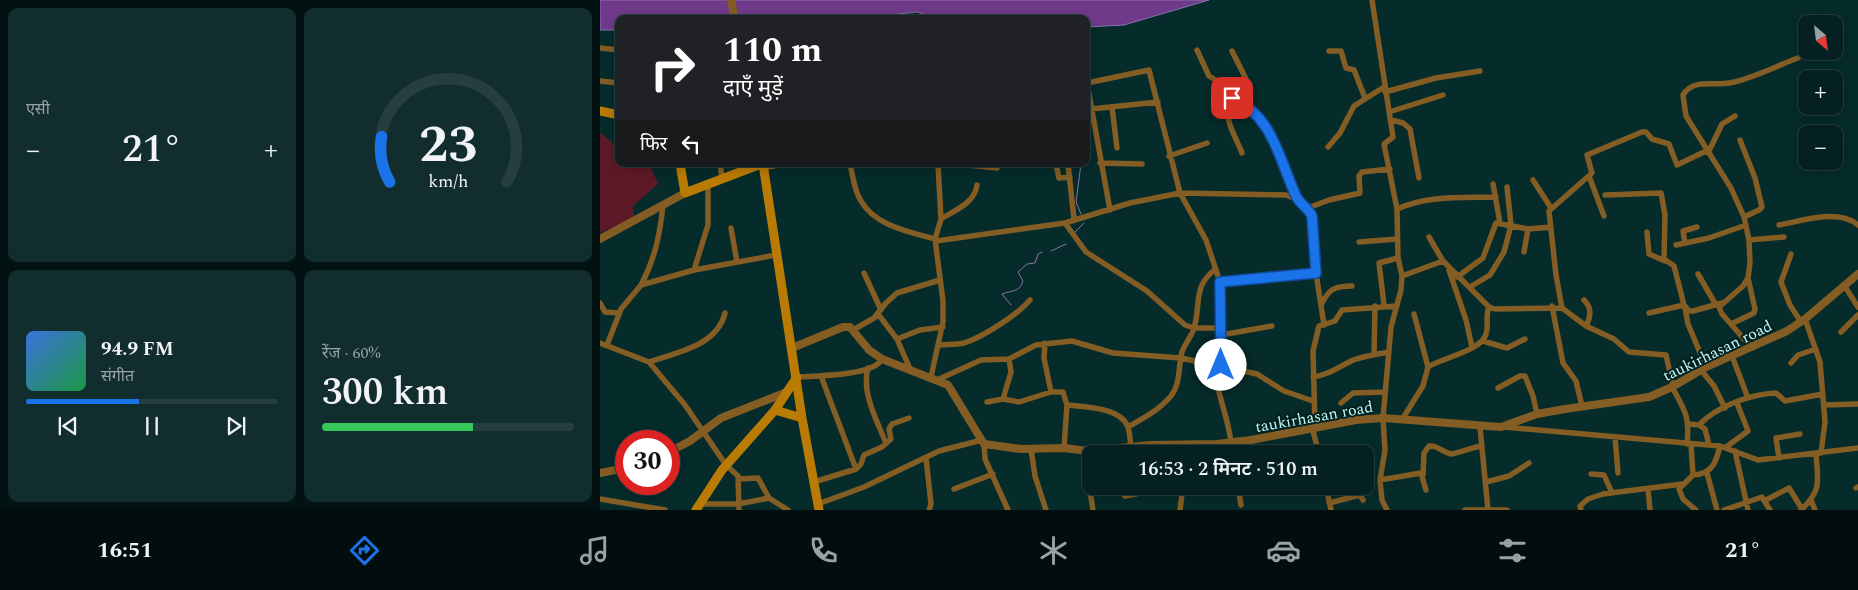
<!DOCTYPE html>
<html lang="hi">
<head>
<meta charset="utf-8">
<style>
  :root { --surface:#042020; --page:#122d2d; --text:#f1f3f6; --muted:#97a3a5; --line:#253e3e; --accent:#1a73e8 }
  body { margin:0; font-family:Spectral,"Noto Sans Devanagari",serif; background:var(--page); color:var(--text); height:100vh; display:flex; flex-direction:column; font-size:19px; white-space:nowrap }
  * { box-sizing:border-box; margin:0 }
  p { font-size:16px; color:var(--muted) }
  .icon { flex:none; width:28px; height:28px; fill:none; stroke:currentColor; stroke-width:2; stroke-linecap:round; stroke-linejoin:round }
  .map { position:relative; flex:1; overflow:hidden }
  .details { display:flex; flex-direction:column; gap:8px; padding:8px; background:#021212; width:600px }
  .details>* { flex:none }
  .hud { position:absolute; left:15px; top:15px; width:475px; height:152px; border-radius:10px; box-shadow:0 2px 12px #0003,0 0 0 1px var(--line); background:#202124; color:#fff; overflow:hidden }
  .needle { width:32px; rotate:152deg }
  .fabs { position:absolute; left:1198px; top:15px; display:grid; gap:10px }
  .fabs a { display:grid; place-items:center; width:45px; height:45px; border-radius:10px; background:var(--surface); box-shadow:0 2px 12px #0003,0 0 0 1px var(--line); font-size:25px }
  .speed { position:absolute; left:15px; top:430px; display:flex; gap:10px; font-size:25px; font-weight:700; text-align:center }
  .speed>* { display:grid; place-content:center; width:65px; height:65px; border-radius:50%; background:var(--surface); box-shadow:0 2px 12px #0003,0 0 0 1px var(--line); line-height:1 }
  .speed .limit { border:8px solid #d22; background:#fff; color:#111 }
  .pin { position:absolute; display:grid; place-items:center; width:42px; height:42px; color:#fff; margin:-21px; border-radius:10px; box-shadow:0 2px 8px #0006 }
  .me { position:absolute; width:55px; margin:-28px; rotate:0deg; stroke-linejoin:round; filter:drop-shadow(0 0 4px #0008) }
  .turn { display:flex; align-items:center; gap:18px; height:105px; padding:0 25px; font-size:22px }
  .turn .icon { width:65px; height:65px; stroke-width:2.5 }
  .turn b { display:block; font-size:35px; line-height:42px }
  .then { display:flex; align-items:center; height:48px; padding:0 25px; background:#0003; gap:10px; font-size:19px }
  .big { font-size:38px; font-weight:600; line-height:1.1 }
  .details .card { flex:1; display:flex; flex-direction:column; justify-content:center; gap:8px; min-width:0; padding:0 18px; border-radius:10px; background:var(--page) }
  .details .dial { align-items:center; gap:0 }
  .dial svg { height:130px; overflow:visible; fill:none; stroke:var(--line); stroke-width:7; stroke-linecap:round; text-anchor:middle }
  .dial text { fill:var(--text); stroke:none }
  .song { display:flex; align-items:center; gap:15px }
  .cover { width:60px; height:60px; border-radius:8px; background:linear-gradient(135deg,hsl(220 70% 55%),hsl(140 70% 35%)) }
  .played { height:5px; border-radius:2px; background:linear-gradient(90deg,var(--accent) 45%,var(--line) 45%) }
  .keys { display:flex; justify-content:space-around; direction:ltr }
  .heat { display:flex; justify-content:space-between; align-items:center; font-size:28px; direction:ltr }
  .charge { height:8px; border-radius:4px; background:linear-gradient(90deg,#34c759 60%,var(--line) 0) }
  .details .tiles { flex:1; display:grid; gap:8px; grid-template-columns:repeat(2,1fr) }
  .trip { position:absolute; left:482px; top:445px; width:292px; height:50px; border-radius:10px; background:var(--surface); box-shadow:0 2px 12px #0003,0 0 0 1px var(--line); font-weight:600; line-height:50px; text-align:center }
  .tab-bar { display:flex; height:80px; justify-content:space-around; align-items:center; background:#020d0d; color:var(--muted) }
  .tab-bar .icon { width:35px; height:35px }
  .tab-bar .active { color:var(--accent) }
  .tab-bar b { font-size:22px; color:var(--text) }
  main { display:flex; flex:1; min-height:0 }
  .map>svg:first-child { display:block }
  .green { fill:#5e1926 }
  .water { fill:#703a8a; stroke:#8a73aa }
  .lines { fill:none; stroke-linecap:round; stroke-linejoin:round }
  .stream { stroke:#8a73aa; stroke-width:1 }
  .minor { stroke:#845d24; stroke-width:5.5 }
  .tertiary { stroke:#845d24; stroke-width:8 }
  .secondary { stroke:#ba7b04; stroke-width:9 }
  .route-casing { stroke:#114b97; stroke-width:12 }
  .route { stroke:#1a73e8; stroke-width:9 }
  .labels { text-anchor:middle; stroke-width:4; stroke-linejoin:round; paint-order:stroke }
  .street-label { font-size:16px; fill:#c5f7f5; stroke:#002120 }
</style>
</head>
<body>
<main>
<section class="details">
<div class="tiles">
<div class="card"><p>एसी</p>
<div class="heat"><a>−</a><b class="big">21°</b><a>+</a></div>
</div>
<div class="card dial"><svg viewBox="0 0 100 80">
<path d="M14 69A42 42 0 1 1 86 69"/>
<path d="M14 69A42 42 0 0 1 9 41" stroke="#1a73e8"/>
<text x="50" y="56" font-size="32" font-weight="700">23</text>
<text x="50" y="72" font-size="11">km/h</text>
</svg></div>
<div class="card">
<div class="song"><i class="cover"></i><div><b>94.9 FM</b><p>संगीत</p></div></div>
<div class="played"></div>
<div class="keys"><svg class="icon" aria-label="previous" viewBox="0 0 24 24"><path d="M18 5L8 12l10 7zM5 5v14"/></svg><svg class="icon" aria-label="pause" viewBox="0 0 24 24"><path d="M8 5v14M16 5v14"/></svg><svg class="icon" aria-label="next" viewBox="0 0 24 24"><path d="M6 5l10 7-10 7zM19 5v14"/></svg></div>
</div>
<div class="card"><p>रेंज · 60%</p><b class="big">300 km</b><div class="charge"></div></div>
</div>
</section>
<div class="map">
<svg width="1258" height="510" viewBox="0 0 1258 510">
  <rect width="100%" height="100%" fill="#052b2a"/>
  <!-- green -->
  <path class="green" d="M0 132 19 149V164L50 165 58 184 33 206 34 218 0 233Z"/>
  <!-- water -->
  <path class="water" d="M0 0H609L524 25 486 27V19H337L317 12 262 18 19 19V30H0Z"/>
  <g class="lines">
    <!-- stream -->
    <path class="stream" d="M481 214 476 202 481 164
      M475 232 484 223
      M451 251 466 244
      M411 305 402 294C412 290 419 293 423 281L418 272 427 264 435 263 438 254 442 252"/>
    <!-- minor -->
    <path class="minor" d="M772 0 793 137 784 144 797 209 798 258 802 276 801 290 791 327 783 418 785 450 780 480 782 500 787 510
      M0 48 19 50
      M597 50 609 76 637 93
      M632 51 647 81C643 88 636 93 631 100 621 116 636 137 642 153
      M729 51H741L746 68 754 70 765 98
      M0 81 19 83
      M785 92 836 78 880 71
      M632 98C672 115 684 161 696 198
      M512 107 517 148
      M491 109 558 102
      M789 112 843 95
      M791 120 803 123 810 129 819 178
      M1140 140 1155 178 1162 207 1159 210 1144 217
      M728 147 740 133 754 106 784 87
      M1108 153 1122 124 1135 116
      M569 156 607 143
      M500 163 542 164
      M120 164 122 178
      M250 164C253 176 254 190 261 201 275 226 310 232 335 239
      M359 164 397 168
      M456 164 459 178 470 177
      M468 164 474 219
      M163 168 184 164
      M989 176 1004 216
      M933 180 951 208
      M893 184 900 223
      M1005 195 1061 193 1065 215 1064 259 1074 266 1084 305 1089 311H1093L1122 303
      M708 208 729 200 760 193 759 176 762 172 790 169
      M797 209C828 195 862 198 896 197
      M510 210 487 83 549 70 580 193 606 240 620 282 621 365
      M341 219C355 210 375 203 377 185
      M465 223 486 252 547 291 585 325 594 328H620
      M1179 225C1202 221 1239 208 1258 225
      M131 228 137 262
      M1047 232 1049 254 1065 261
      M829 237 843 261 889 307 895 309 962 308 986 326 1014 339 1029 352 1066 355 1073 386
      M1149 240 1184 237
      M336 241 465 223 530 203 580 193 686 195 701 201 712 216 716 273 724 325
      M759 242 797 239
      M1085 243 1083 231 1097 227
      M1076 245 1109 238 1146 225
      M924 252 928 229
      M1191 254 1181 282 1190 305 1201 322
      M94 270 108 225V184
      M849 270 866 320 872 347
      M264 273 281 310
      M1098 274 1116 305
      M802 276 843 261
      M857 277 883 258 896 223 928 229 951 227
      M620 282 716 273
      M41 285C55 259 60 234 63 205
      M1244 285 1258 307
      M870 287 890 275 904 252 911 225 907 187
      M984 300C992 308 991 316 986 326
      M0 303 5 312 19 313
      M721 305C729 289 734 286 752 286
      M784 305 779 263 798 258
      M952 306 963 363 976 381 982 406
      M962 308 956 275 949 211 992 173 987 155 1042 132H1046L1052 139 1069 144 1077 165 1106 151
      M1085 308 1088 324 1106 367
      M1049 313 1084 305
      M278 314 297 339 310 369
      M814 314 828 367
      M1205 319 1220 362 1225 422 1221 453
      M1131 324 1154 313 1155 309 1148 278
      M253 330 274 318 285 304 297 293 340 280
      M1241 332 1258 315
      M621 335 672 326
      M297 339 320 330 343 327
      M883 341 907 348 925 339
      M0 343 49 362 85 405 126 465 138 476 139 510
      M445 343 444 358 451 392
      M7 345 21 309 41 285 94 270 176 255
      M340 345C347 344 356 345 364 343 383 337 417 315 430 300
      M1152 348 1122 314 1119 307 1143 286 1148 278 1150 263 1149 240 1144 217 1131 188 1086 116 1083 95C1093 78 1113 86 1129 83 1152 79 1176 66 1198 58
      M774 354 775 306
      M1132 356 1148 398
      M49 362C77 352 117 346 125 313
      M1191 363 1198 355 1216 349
      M615 365C614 387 629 418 631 443
      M268 368C261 392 277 421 286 443
      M1101 370 1114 386 1125 408
      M221 376 256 469
      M197 377C214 376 274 376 282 359
      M331 377 343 322V301L335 239 341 219 338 164
      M713 377C728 375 739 367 753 360 765 356 777 354 789 352
      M337 380 381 360 409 359 436 345 472 341 513 353 581 358 657 374 684 391 713 401
      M1072 387C1085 411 1090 416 1087 444
      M898 388 920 376H925L933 396 937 414
      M403 399 411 372 409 359
      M387 402 403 399 419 402 451 392H463L467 405 464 448
      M741 403 753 393 784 392
      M467 405C484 407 521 407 528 427 530 433 530 441 531 447
      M1224 405 1258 404
      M803 418 823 386 828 367C841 358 882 351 886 334 889 325 885 317 889 307
      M1089 424 1099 425 1105 429 1109 445
      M1099 425C1117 406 1151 394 1176 393L1185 401 1223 394
      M528 427C544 418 559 410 571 396 581 383 578 366 582 352 585 344 590 338 593 331 602 308 591 286 616 269
      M712 427 719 454
      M715 427 713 351 719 326 735 321 742 310 797 306
      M880 427 888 510
      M904 427 1120 446 1158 460 1258 448
      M1015 437 1018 473
      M636 442V454
      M384 444 385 459 408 510
      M581 444 582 454
      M1091 444 1093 475 1079 489 1083 499 1096 510
      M1126 447 1148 431 1137 403
      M431 449 435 476 446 510
      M1135 451 1148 510
      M326 458 331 504 329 510
      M1179 458 1176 438 1200 434
      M1107 473 1117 510
      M991 474 1004 475 1012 493
      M823 475 824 453 829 446C838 445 842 452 851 454 856 454 874 447 881 446
      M1093 475C1112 474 1116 463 1120 446
      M139 479 158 478 169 498
      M780 480 821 473 826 490
      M214 482 256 469 261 464 264 455 282 447 291 439 289 429 292 424 309 418
      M886 482 909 476 929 463
      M489 485 493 510
      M517 486 525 496 555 490 583 489
      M638 486 641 505
      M704 486H711
      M726 486 731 510
      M667 487 669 486
      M1256 488 1258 487
      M354 489 393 474
      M1048 489 1050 510
      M0 499 65 510
      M1166 500 1189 488 1202 509
      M1211 500 1215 510
      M729 503 760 495 763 500
      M100 504H138L169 498 188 510
      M218 504 264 487 339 451 382 440
      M580 510 583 486
      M865 510H907
      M981 510 980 506 988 499 1003 494 1082 484
      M1124 510 1162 497 1170 510
      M1201 510C1222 490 1218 482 1216 454"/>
    <!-- tertiary -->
    <path class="tertiary" d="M131 0 135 19
      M0 239 85 193
      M192 348 243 327H250L269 350 282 359 348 385 384 444 421 449 464 448 488 451 550 445 617 444 651 440 756 420 783 418 901 427 937 414 965 409 1049 397 1072 387 1106 367 1187 331 1205 319 1258 274
      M69 452 90 441 121 418 187 392
      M0 473 26 468"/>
    <!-- secondary -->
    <path class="secondary" d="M0 111 19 115
      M80 164 85 193 161 164
      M163 164 202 418 219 510
      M175 410 202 418
      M96 510 122 470 175 410 197 377"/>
  </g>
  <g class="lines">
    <defs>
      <path id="route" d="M621 365 620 282 716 273 712 216C708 208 699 203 696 196 679 159 673 116 632 98"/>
    </defs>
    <!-- route casing -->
    <use href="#route" class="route-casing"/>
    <!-- route -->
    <use href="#route" class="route"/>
  </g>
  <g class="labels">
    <!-- street labels -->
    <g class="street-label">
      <text transform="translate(1117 350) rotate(-26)" y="6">taukirhasan road</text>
      <text transform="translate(714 416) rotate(-10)" y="6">taukirhasan road</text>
    </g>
  </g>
</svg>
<div class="fabs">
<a><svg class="needle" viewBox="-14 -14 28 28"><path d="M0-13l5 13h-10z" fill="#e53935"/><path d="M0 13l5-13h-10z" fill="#97a3a5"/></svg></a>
<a>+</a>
<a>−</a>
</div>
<div class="speed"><div class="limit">30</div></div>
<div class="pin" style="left:632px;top:98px;background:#d93025"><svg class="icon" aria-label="arrive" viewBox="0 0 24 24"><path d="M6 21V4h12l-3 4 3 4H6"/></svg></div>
<svg class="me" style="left:621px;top:365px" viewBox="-20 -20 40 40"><circle r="19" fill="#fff"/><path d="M0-13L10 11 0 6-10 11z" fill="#1a73e8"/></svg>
<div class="trip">16:53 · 2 मिनट · 510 m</div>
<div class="hud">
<div class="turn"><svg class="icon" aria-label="right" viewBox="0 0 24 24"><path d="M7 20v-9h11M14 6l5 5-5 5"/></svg><div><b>110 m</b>दाएँ मुड़ें</div></div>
<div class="then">फिर<svg class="icon" aria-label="left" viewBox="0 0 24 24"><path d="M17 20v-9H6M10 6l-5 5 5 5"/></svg></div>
</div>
</div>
</main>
<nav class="tab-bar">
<b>16:51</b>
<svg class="icon active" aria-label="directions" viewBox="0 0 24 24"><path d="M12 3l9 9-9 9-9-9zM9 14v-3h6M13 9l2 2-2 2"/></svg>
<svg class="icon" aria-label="music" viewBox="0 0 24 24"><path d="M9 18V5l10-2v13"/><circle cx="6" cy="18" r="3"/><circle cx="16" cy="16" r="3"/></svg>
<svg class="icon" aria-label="phone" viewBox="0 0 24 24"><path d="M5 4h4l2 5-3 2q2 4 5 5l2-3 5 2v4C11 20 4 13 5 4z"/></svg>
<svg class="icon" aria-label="climate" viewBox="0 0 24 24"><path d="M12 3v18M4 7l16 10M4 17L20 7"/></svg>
<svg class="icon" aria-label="car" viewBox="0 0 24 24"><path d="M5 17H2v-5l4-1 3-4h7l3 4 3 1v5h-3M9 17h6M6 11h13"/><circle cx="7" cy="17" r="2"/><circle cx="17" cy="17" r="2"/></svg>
<svg class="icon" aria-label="filters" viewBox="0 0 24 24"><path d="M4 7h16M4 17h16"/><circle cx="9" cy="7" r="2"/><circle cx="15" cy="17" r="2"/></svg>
<b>21°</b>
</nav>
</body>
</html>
